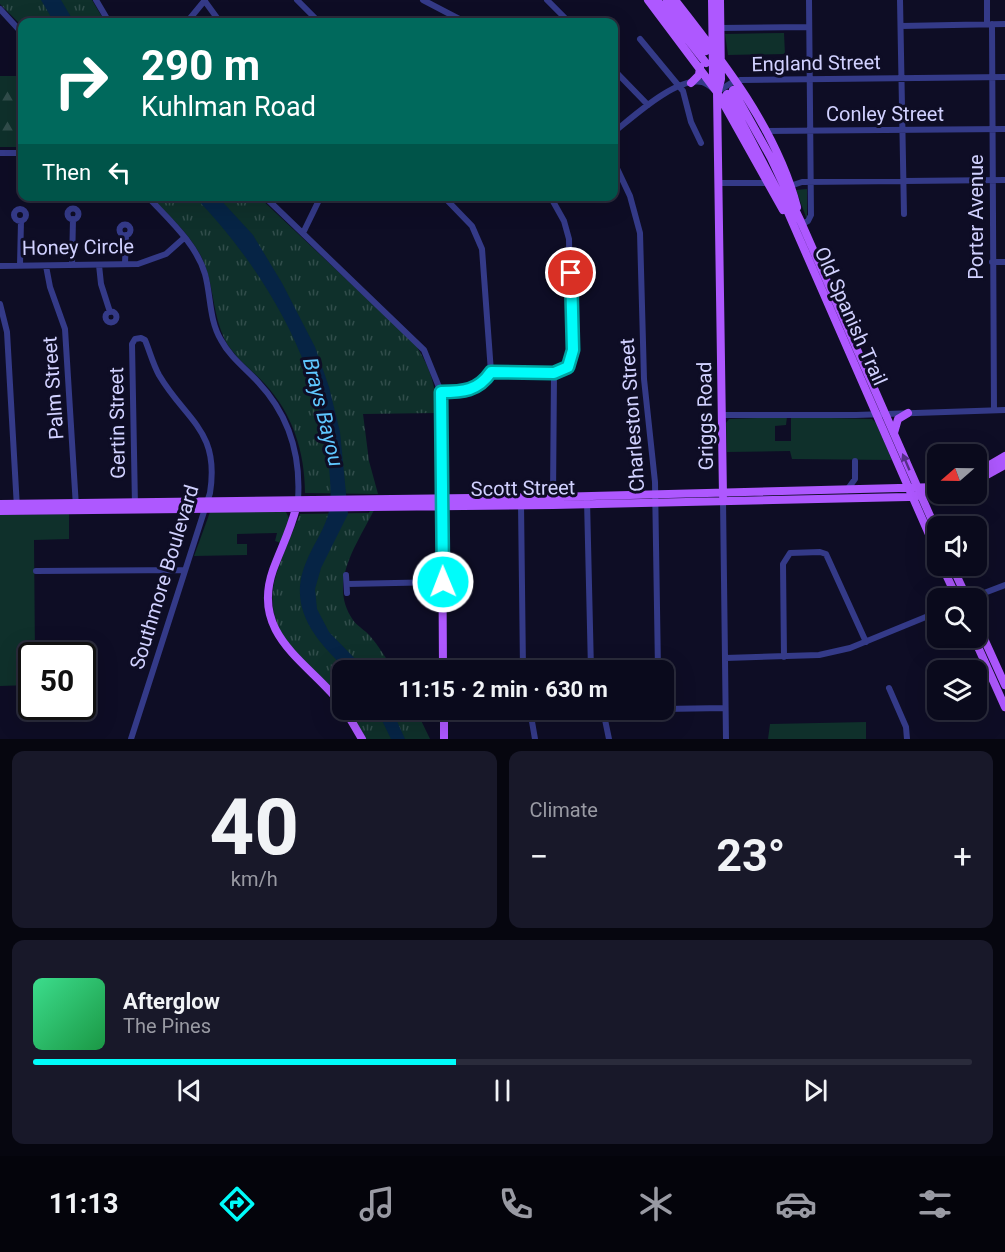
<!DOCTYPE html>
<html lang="en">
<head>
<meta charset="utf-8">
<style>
  :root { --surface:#0a0a1c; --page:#181829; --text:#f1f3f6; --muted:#999aa3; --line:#2a2b3b; --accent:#00fcfa }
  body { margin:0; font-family:Roboto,sans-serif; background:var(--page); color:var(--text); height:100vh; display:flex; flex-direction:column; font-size:22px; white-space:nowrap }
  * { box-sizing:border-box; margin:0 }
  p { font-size:20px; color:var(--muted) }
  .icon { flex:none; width:33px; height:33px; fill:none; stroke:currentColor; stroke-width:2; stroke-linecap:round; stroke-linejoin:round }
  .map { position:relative; height:739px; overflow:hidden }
  .drawer { display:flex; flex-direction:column; gap:12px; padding:12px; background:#06060f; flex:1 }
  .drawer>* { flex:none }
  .banner { position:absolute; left:18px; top:18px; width:600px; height:183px; border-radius:12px; box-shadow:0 6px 24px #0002,0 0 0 2px var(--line); background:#00695c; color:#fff; overflow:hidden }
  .needle { width:39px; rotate:250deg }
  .fabs { position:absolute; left:927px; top:444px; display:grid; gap:12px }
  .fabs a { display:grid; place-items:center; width:60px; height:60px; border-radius:12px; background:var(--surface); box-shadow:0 6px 24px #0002,0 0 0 2px var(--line); font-size:30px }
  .speed { position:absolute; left:18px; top:642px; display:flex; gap:12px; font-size:30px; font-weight:700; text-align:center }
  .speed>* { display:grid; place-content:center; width:78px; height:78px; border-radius:50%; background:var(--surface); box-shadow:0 6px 24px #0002,0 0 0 2px var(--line); line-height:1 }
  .speed .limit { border:3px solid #111; border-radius:9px; background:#fff; color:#111 }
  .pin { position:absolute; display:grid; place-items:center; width:51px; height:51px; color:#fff; margin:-26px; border:3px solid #fff; border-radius:50%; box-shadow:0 2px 6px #0007 }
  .me { position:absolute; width:66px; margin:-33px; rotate:359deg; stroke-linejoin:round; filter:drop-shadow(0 0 4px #0008) }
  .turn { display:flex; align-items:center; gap:21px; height:126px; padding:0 24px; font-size:27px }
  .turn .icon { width:78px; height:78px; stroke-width:2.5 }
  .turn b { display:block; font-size:42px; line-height:51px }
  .then { display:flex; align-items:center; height:57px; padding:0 24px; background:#0003; gap:12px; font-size:22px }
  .big { font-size:45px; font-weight:700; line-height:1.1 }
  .drawer .tile { flex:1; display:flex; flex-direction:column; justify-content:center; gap:9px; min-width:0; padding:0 21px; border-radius:12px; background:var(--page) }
  .drawer .dial { align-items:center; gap:0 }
  .dial b { font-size:78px; line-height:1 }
  .song { display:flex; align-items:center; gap:18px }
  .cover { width:72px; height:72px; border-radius:9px; background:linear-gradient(135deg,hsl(150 70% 55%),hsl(140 70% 35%)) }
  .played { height:6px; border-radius:3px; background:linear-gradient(90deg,var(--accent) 45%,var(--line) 45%) }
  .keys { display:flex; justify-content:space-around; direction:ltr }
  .heat { display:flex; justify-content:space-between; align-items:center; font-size:33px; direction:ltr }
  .drawer .tiles { flex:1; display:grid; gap:12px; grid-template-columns:1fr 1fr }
  .tile:last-child { grid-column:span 2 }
  .trip { position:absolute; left:332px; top:660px; width:342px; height:60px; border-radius:12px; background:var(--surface); box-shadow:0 6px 24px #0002,0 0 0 2px var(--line); font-weight:700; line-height:60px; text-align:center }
  .dock { display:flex; height:96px; justify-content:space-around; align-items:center; background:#04040b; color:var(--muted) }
  .dock .icon { width:42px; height:42px }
  .dock .on { color:var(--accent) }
  .dock b { font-size:27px; color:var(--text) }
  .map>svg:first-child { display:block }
  .grass { fill:#0f302b }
  .forest { fill:url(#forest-firs) }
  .park { fill:url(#park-tufts) }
  .water { fill:#062445 }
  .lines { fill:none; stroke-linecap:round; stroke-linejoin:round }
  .minor { stroke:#343a88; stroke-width:6 }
  .major { stroke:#ae58ff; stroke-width:8 }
  .oneway { fill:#562f87 }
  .route-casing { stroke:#00a4a2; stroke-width:15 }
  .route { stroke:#00fcfa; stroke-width:10 }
  .labels { text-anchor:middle; stroke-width:6; stroke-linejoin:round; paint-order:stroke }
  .street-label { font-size:20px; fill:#d1d1ff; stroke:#0e0d25 }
  .water-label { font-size:21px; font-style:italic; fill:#5fc7ff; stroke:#0e0d25 }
</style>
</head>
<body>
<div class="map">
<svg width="1005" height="739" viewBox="0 0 1005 739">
  <defs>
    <pattern id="forest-firs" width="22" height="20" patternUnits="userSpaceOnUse" patternTransform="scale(1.5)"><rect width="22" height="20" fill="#0f302b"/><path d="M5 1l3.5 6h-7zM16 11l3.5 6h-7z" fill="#314d4b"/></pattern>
    <pattern id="park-tufts" width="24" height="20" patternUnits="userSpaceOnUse" patternTransform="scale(1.5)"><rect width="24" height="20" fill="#0f302b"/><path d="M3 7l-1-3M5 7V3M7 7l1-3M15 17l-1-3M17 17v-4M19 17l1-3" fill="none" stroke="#314d4b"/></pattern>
  </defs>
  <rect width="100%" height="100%" fill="#0e0d25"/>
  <!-- grass -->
  <path class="grass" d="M784 33 785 54 728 55 725 34Z
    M807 189V217H806L796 190Z
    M787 417 786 425 775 426V441H791V417L872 419 876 423 892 460 792 459 790 451 727 452 726 423 729 419Z
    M285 510 289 518 281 543 275 541 277 533 237 534V544H247V555L194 556 210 512Z
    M69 514V539L34 540 35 655 32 656 31 685 0 686V515Z
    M866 722V739H768L770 724Z"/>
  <!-- forest -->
  <path class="forest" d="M0 76H22V147H0Z"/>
  <!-- park -->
  <path class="park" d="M0 0H92L105 22H22V26L0 4Z
    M151 197H259L415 344C430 367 436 386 437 413L363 414 369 461 378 494 305 493C305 453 293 414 265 384 252 370 234 357 225 340 213 316 214 289 205 265 195 238 170 217 151 197Z
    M370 510H374C358 543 327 583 353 620 357 626 365 630 370 636 379 646 386 659 394 670H342V700C310 669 263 634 274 583 280 559 291 537 300 514L369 513Z
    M978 661 986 680H977L976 670H964L963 667Z
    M349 710H416L430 739H365Z"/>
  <!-- water -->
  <path class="water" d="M41 0H61L74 22H54Z
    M195 197H218L253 235 282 283 315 347 329 387 340 432 348 514 321 568 315 589 317 609 329 632 366 670H347C315 640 286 607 307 560 323 525 333 521 330 479 324 371 268 273 195 197Z
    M377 710H392L405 739H391Z"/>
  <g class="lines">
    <!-- minor -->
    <path class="minor" d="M96 0 109 22
      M204 0 220 22
      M297 0 319 22
      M423 0 465 22
      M547 0 569 22
      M900 0 904 214
      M987 0V24
      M0 9 22 33
      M187 22 205 0
      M992 24 994 410
      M901 26 1005 24
      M719 28 809 27
      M640 39 683 91 691 122 701 143
      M614 70 648 105
      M765 131 1005 129
      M614 132C633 117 676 77 702 82 708 84 712 88 717 92L731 83 740 80 1005 77
      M0 153H22
      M614 162 630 196 640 233 644 379 655 482 658 670
      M718 183H768
      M790 186 802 182 1005 180
      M147 196C168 219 196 243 205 274 211 296 209 320 221 340 230 357 245 368 258 382 289 415 301 455 298 500
      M264 196 424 350 441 392 442 497
      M443 196 472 226 482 249 491 372
      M67.5 214a5.5 5.5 0 1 1 11 0a5.5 5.5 0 1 1-11 0Z
      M14 215a6 6 0 1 1 12 0a6 6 0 1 1-12 0Z
      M119.5 230a5.5 5.5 0 1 1 11 0a5.5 5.5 0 1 1-11 0Z
      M800 225 808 221 811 215 809 0
      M303 233 321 196
      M992 262H1005
      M125 264 126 235
      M20 265 21 221
      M72 265 73 219
      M99 265 101 284 110 312
      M0 266 138 264 166 254 184 238
      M46 266 50 287 65 329 76 507
      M0 304 7 332 17 508
      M105.5 317a5.5 5.5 0 1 1 11 0a5.5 5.5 0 1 1-11 0Z
      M491 372 554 373 568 367 571 360 569 239 564 221 550 196
      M441 392C463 392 478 391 491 372
      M721 415H856L1005 410
      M847 490 855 479V461
      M553 497 554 373
      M587 500 591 670
      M723 500 726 739
      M521 503 523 670
      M36 571 185 570
      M346 575 347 593
      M347 584 443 582
      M971 598 1005 585
      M784 657 783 564 790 553 820 552 826 554 866 642
      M725 658 819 655 850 648 938 612
      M889 688 906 727 907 739
      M663 709 725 708
      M530 710 535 739
      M603 710 609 739
      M530 711 635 710
      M131 739 210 493C220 430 186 421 159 375 153 364 150 352 145 340L141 338 135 339 132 344 135 506"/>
    <!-- major -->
    <path class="major" d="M648 0 717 92 783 210
      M657 0 706 63
      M667 0 706 51
      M675 0C723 61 777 130 797 207
      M712 0 713 78 717 92 723 496
      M691 83 699 75 700 67
      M733 90 771 158 801 222 938 534
      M718 91 721 79 720 0
      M727 94 783 201 938 555
      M894 433 898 419 908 413
      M976 473 1005 456
      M976 481 1005 465
      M442 501 443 670
      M0 504 553 497 938 487
      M297 504C292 527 281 548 273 570 250 636 309 662 342 705
      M0 511 553 505 908 497 938 493
      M942 566 957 598
      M952 566 967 598
      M976 621 1005 685
      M974 638 1005 707
      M345 710 362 739
      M444 710V739"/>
  </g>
  <!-- one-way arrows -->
  <defs><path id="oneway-solid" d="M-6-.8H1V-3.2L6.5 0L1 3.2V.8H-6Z" transform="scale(1.5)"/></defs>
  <use class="oneway" href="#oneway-solid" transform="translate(906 462) rotate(-113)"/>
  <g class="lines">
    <defs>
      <path id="route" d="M443 582 441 392C463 392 478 391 491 372L554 373 568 367 573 350 571 273"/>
    </defs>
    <!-- route casing -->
    <use href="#route" class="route-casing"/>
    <!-- route -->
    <use href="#route" class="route"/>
  </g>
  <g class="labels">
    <!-- street labels -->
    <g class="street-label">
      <text transform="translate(816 63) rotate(-1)" y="7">England Street</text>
      <text x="885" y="121">Conley Street</text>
      <text transform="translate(976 217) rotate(-90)" y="7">Porter Avenue</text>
      <text transform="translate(78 247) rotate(-1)" y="7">Honey Circle</text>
      <text transform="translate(851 316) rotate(66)" y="7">Old Spanish Trail</text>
      <text transform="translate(53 388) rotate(-94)" y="7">Palm Street</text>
      <text transform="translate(632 415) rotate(-94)" y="7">Charleston Street</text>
      <text transform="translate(705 416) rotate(-91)" y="7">Griggs Road</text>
      <text transform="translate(117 423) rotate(-91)" y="7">Gertin Street</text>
      <text transform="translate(523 488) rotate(-1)" y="7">Scott Street</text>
      <text transform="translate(164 577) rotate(-73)" y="7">Southmore Boulevard</text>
    </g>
    <!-- water labels -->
    <g class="water-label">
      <text transform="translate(323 412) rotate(76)" y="7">Brays Bayou</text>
    </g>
  </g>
</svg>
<div class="fabs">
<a><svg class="needle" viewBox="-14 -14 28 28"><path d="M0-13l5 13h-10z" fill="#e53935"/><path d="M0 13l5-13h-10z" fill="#999aa3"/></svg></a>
<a><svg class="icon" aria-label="sound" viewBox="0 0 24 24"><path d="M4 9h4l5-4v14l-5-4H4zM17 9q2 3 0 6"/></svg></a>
<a><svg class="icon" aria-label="search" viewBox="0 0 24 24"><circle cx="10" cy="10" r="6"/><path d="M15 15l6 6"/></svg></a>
<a><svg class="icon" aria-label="layers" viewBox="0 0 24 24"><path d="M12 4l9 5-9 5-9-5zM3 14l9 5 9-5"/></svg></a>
</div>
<div class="speed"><div class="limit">50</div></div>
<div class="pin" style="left:571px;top:273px;background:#d93025"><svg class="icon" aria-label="arrive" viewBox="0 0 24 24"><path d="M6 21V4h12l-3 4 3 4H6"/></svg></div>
<svg class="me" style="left:443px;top:582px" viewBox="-20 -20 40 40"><circle r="17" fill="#00fcfa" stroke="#fff" stroke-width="3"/><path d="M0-11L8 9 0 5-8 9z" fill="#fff"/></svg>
<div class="trip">11:15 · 2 min · 630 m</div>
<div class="banner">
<div class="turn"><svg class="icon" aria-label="right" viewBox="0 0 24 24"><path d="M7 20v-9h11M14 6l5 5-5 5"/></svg><div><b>290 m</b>Kuhlman Road</div></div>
<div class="then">Then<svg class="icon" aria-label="left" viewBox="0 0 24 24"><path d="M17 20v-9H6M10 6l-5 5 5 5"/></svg></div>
</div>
</div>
<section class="drawer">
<div class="tiles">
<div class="tile dial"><b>40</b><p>km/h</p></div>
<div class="tile"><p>Climate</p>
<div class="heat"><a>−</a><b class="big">23°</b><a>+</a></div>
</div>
<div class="tile">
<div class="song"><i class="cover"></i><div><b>Afterglow</b><p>The Pines</p></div></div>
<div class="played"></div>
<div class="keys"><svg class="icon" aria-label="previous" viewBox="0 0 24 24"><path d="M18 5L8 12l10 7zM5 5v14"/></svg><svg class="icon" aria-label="pause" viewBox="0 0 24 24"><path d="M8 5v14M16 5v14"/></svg><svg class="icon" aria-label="next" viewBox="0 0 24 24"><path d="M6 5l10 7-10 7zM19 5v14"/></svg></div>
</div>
</div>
</section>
<nav class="dock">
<b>11:13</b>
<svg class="icon on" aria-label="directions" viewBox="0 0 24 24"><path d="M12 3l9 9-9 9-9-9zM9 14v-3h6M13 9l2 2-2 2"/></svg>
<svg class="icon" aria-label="music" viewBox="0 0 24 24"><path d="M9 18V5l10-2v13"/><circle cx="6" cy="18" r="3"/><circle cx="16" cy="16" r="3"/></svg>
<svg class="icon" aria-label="phone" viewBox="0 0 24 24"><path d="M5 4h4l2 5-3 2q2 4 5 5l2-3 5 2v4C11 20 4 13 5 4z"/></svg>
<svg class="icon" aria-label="climate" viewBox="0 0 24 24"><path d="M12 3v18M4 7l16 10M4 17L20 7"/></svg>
<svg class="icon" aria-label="car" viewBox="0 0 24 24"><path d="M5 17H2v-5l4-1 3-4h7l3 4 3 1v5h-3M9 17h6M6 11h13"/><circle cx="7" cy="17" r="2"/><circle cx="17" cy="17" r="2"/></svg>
<svg class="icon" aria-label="filters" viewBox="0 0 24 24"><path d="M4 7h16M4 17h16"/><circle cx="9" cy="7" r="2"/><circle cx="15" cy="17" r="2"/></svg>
</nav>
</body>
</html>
